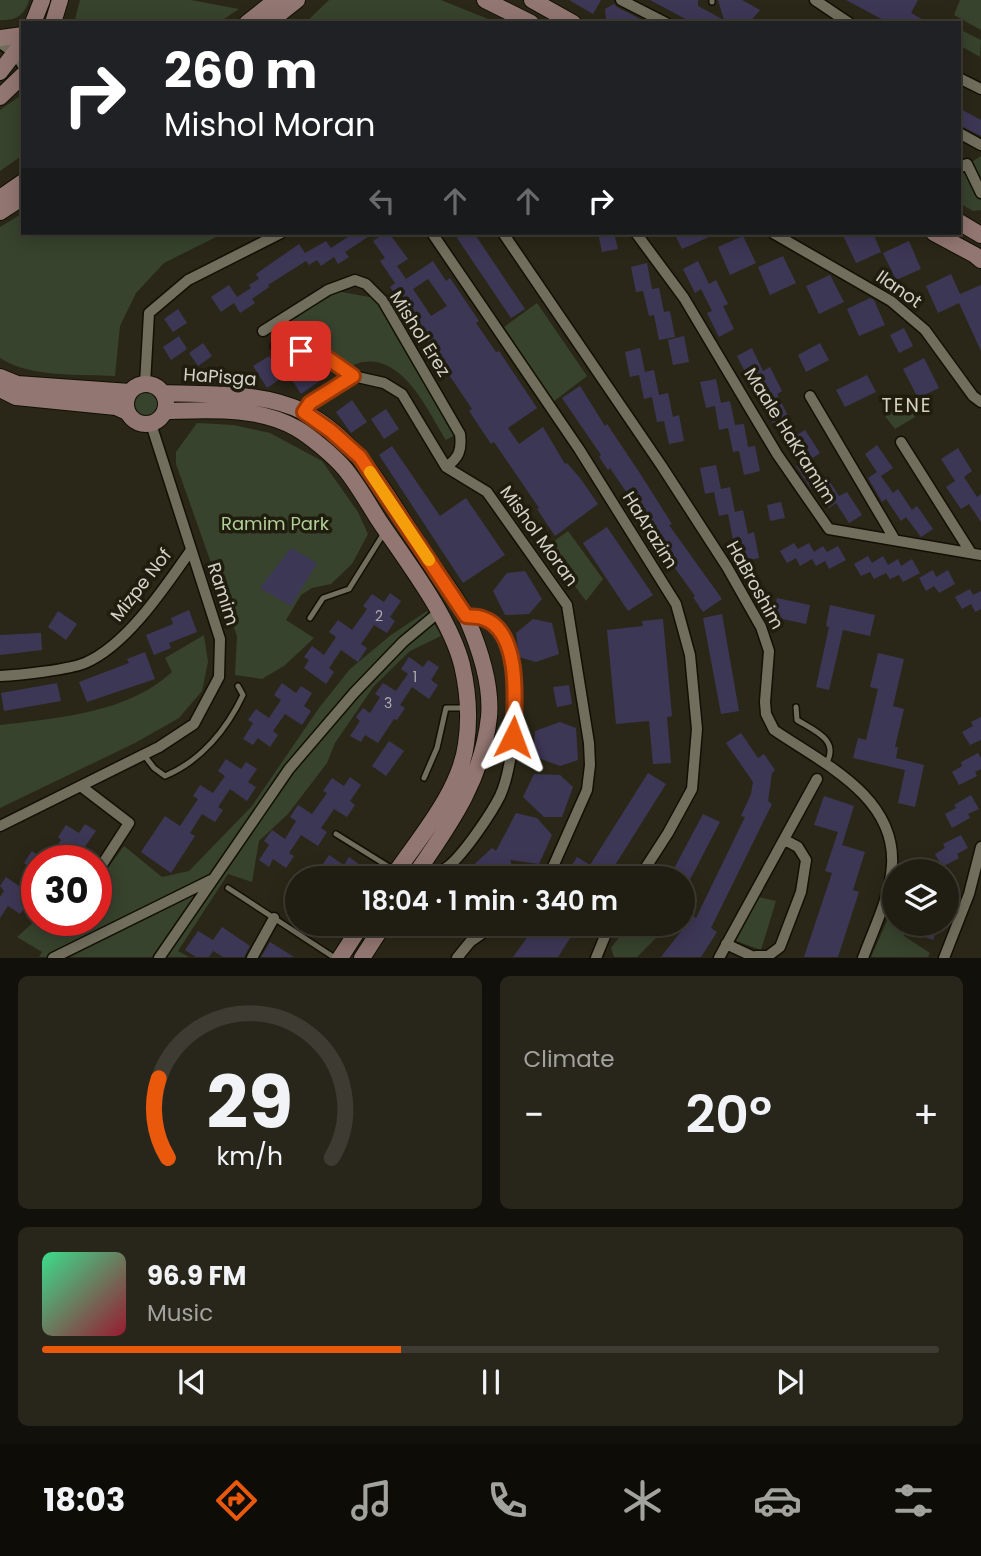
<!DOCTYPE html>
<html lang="en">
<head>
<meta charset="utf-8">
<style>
  :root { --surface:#201d12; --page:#28261b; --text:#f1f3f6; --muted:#a2a29f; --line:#3d3b32; --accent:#ea580c }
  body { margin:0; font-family:Poppins,sans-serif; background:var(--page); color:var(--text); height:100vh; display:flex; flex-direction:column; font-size:26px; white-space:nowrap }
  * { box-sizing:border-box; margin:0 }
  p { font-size:23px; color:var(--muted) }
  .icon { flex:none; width:38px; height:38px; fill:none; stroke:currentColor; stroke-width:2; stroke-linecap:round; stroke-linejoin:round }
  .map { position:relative; height:958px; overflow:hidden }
  .details { display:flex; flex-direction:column; gap:18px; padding:18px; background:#12100a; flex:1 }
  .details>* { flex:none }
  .top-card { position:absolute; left:21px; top:21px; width:940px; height:214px; border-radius:0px; box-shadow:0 4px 18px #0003,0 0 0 2px var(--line); background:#202124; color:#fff; overflow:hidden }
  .controls { position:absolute; left:882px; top:859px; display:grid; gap:14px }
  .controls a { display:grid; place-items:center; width:77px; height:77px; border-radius:50%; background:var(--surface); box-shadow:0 4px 18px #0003,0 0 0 2px var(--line); font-size:35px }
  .speed { position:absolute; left:21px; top:845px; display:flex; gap:14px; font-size:35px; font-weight:700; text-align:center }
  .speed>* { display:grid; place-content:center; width:91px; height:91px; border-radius:50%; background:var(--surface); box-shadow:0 4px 18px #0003,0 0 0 2px var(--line); line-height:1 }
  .speed .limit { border:10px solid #d22; background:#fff; color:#111 }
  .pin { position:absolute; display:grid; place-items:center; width:60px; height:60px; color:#fff; margin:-30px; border-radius:14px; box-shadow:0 4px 10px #0006 }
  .me { position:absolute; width:77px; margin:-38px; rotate:3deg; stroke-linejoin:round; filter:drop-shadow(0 0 5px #0008) }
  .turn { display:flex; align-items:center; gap:24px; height:147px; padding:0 28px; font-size:32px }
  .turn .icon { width:91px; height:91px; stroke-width:2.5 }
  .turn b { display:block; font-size:49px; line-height:60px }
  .lanes { display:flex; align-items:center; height:66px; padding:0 28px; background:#0003; justify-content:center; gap:35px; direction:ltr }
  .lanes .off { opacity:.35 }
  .big { font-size:52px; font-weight:600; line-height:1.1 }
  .details .card { flex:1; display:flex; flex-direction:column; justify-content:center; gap:10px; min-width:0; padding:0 24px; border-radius:10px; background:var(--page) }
  .details .dial { align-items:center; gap:0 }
  .dial svg { height:182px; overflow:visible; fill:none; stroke:var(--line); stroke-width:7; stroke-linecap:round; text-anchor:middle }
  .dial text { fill:var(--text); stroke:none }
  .song { display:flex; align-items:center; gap:21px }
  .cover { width:84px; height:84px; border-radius:10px; background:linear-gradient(135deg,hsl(150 70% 55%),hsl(350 70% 35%)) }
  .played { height:7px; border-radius:4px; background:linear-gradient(90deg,var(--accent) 40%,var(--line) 40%) }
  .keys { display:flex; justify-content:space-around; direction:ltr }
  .heat { display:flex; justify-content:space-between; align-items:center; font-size:38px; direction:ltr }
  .details .tiles { flex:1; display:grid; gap:18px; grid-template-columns:1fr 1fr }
  .card:last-child { grid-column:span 2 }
  .trip { position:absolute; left:285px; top:866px; width:410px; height:70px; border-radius:35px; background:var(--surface); box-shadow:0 4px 18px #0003,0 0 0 2px var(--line); font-weight:600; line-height:70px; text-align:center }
  .dock { display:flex; height:112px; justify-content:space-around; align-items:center; background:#0d0c07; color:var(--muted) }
  .dock .icon { width:49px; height:49px }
  .dock .on { color:var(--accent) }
  .dock b { font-size:32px; color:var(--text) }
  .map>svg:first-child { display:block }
  .green { fill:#37432d }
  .building { fill:#3d3756; fill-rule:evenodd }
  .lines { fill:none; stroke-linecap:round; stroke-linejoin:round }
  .lane-casing { stroke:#121004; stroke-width:8 }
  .street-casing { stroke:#121004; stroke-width:13 }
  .secondary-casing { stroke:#121004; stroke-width:18 }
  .lane { stroke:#716e5d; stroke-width:5 }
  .street { stroke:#716e5d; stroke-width:10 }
  .secondary { stroke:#927671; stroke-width:16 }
  .route-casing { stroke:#983908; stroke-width:18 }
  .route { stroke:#ea580c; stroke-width:12 }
  .slow { stroke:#f59e0b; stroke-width:12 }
  .labels { text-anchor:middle; stroke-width:7; stroke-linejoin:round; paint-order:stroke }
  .number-label { font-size:14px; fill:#aeabac }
  .street-label { font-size:18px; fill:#d3d2c8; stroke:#201d0f }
  .park-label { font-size:18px; fill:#b0d097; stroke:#201d0f }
  .neighbourhood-label { font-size:19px; letter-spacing:2px; fill:#d5d2bf; stroke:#201d0f }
</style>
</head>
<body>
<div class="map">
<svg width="981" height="958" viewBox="0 0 981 958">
  <rect width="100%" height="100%" fill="#2a2718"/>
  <!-- green -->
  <path class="green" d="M0 0H29C25 15 16 21 0 20Z
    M80 0H191L239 9 218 23H74Z
    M329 0H441L498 23H305Z
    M960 0H981V30L954 15Z
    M959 29 981 40 980 57 959 45Z
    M23 94V155L0 171V110Z
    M981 156V210L973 211 959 203V170Z
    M23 213V233H224L164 263 136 293 120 326 115 376C79 374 31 378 0 358V227Z
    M336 291 375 298 458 433 446 440C428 411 404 355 362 362 355 364 348 368 341 371L326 351 275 338 270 331Z
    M537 303 587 376 553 402 504 327Z
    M135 404a12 12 0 1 1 24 0a12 12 0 1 1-24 0Z
    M906 401 915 417 895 429 885 416Z
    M197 423 234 425 270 433 322 461 358 512 368 534 352 564 331 584 312 588 301 595 286 620 314 638 284 666 262 679 235 675 237 636 176 464V452Z
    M568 531 603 579 586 601 546 547Z
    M427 611 441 636 410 651 374 686 335 743 327 763 288 814 259 841 252 882 228 874 178 951 189 957H39L42 952 17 937 37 919V920H96V884L124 846 162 877 189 871 252 806 319 708 350 669 391 635Z
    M204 635 208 662 202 691 179 718 135 743 0 808V725C58 718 128 713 172 672L165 658Z
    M759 897 776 901 761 950 736 941Z
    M894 914V924H906L904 936 930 953 928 957H871L888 919Z
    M629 924H670L637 957H614L611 948Z"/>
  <!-- building -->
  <path class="building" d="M569 0H601L593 14Z
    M650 0H698V6L724 20 718 0H742L760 10 749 23H693Z
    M846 0H918L911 13 929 23H889Z
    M614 4 617 7 648 23H613L606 19 605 9Z
    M959 108 981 120V136L959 125Z
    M354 233H374L345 252 349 257 338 264 334 257 321 266 317 260 309 265 306 261 268 285 269 287 252 299 255 303 240 313 234 303 221 312 211 297 229 285 237 297 251 288 249 285 259 279 256 274 299 244 305 253 326 241 331 248Z
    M385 233H389L408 259 397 266 406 279 433 261 446 281 450 278 479 321 476 323 496 352 499 351 537 408 508 428 519 444 543 427 565 464 567 463 580 478 598 504 555 536 537 509 539 508 494 442 491 444 469 411 472 409 390 287 395 283 380 261 385 258 373 241ZM428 279 447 306 431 316 413 289Z
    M465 233H474L525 309 511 318 457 238Z
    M598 233H614L618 249 602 252Z
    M674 233H718L682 249Z
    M842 233H873L881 252 856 263Z
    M743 236 756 263 730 275 718 247Z
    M909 241 921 269 896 280 883 253Z
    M783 256 796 283 770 295 758 267Z
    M698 261 709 284 716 280 728 304 723 306 734 329 719 337 707 313 712 311 701 289 695 293 683 269Z
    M647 263 652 289 659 288 664 312 670 311 675 337 659 340 654 315 649 316 643 291 636 292 631 267Z
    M951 274 960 294 981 285V351L959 303 938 313 926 286Z
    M830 275 844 302 819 314 806 286Z
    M870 298 874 300 885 325 859 336 847 309Z
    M178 309 187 323 173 332 164 319Z
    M904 328 913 346 899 353 890 335Z
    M179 336 187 349 171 360 163 347Z
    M684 336 689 362 673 365 668 340Z
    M203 343 212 356 198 366 189 353Z
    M820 343 829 360 806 372 798 355Z
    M640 348 645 372 654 370 659 395 668 393 673 417 679 415 684 441 669 444 664 421 657 422 652 397 644 399 639 375 630 377 625 352Z
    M752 348 763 371 770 367 782 391 777 394 788 416 773 424 761 400 766 398 755 377 749 380 737 356Z
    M269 356 283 377 267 388 253 366Z
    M924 358 939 388 918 398 903 369Z
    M309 362 321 380 301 394 289 375Z
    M867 375 876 392 845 407 836 390Z
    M716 379 721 403 730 401 735 425 744 424 748 447 755 446 760 471 744 475 739 451 733 452 728 428 719 430 715 406 706 408 700 382Z
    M580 386 605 426 607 424 641 475 672 524 669 525 722 599 703 612 693 597 695 596 643 524 629 500 631 499 610 468 608 470 599 457 601 455 562 398Z
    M352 400 367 422 351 433 336 412Z
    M386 409 399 429 384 439 371 419Z
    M805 430 820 453 810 460 822 479 826 476 839 496 847 492 862 515 849 523 836 503 829 508 815 487 811 489 796 466 806 460 792 438Z
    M877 445 893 468 881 476 893 493 898 489 912 510 917 506 933 529 921 537 906 517 901 521 886 499 882 502 868 478 877 472 865 454Z
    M392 446 440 516 466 498 505 555 463 583 379 455Z
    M958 448 972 471 964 477 977 497 981 494V522L969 504 961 509 946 487 955 481 941 459Z
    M716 465 721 489 730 487 735 512 743 510 748 534 754 532 759 558 744 561 739 538 733 539 728 514 719 516 714 492 705 494 700 468Z
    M781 502 785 518 770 521 767 505Z
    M607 527 653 595 628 611 583 543Z
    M794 543 798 549 809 543 814 552 823 546 827 552 838 546 846 560 829 569 825 561 816 566 812 559 800 566 796 558 787 563 780 551Z
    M291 548 317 563 291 606 260 588Z
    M868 556 872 563 883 556 888 565 898 559 901 566 912 559 920 573 903 582 899 575 890 579 886 573 874 579 870 572 861 576 854 564Z
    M933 570 936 577 948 570 955 584 939 593 934 586 926 591 919 578Z
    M525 571 542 599 529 614 505 615 493 591 507 573Z
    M970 589 973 595 981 591V609L975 612 971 604 962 609 955 597Z
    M390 593 401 601 390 617 395 621 387 633 374 625 361 644 367 648 358 662 341 650 329 668 334 672 326 684 304 668 309 660 304 657 312 646 324 655 336 637 329 632 338 620 352 630 367 609 363 606 372 594 384 602Z
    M777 598 810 605 806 624 773 617Z
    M830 605 875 615 870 636 843 630 829 690 816 687 829 627 826 626Z
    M189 610 197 632 169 643 171 648 154 655 146 635 173 624 171 618Z
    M58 611 77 624 66 640 48 627Z
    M722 614 739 711 721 714 703 618Z
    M533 619 552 623 559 654 536 662 519 657 516 633Z
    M663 619 672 716 667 717 671 763 653 764 649 721 616 724 607 630 643 626 642 621Z
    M41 633 42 650 0 655V635Z
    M145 652 155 679 87 702 79 682 129 663 127 659Z
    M878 653 904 659 893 706 904 709 895 747H898L896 758 924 765 915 807 898 803 905 770 853 758 858 738 866 740 878 689 870 687Z
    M409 657 423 667 428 660 439 667 431 680 438 685 429 699 412 687 400 705 405 708 397 720 394 719 378 743 365 735 361 742 350 736 360 721 356 717 363 708 370 713 380 697 375 694 383 683 396 691 408 674 401 669Z
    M57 683 61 701 4 711 1 693Z
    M282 683 296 693 301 686 312 693 304 706 311 711 302 725 285 714 273 731 278 735 270 747 258 738 253 745 243 739 253 723 248 720 256 709 269 718 281 700 274 695Z
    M569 685 572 704 557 707 553 687Z
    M981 717V740L970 745 962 732 973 726 971 722Z
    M560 722 576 728 578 760 560 766 533 756 535 731Z
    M741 733 758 758 764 754 775 770 772 773 768 801 772 804 711 928 717 932 701 957H661L693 916 696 918 745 817 741 816 751 794 753 782 726 743Z
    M389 741 404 751 386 776 372 766Z
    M978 753 981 758V769L975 772 977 776 959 785 952 772 962 766 961 762Z
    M226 759 241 769 246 762 257 769 248 782 256 787 247 801 230 789 218 807 223 810 215 822 202 814 190 833 195 836 171 873 141 852 165 816 180 826 198 799 193 796 200 785 213 793 225 776 218 771Z
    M648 773 666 784 607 878H564L577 857 590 865Z
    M534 774 560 775 573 787 562 817H544L523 797Z
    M350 777 361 785 350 801 355 805 347 817 334 809 321 828 327 832 318 846 301 835 289 853 294 856 286 868 273 859 269 867 259 860 269 845 264 841 272 830 285 839 296 821 290 817 298 805 312 814 327 793 323 791 332 778 344 786Z
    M971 795 979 809 968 814 970 818 952 828 945 814 956 808 954 805Z
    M824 796 854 806 842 845 865 852 853 890 859 892 838 957H804L832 873 825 871 838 832 814 825Z
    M516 813 537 818 552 835 539 864 510 860 517 878H469L467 871 492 848 496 851Z
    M703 814 720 822 682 895V878H669Z
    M85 824 96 831 84 848 90 852 84 861H77L69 856 65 861H47L61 840 58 837 66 825 79 833Z
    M961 835 968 848 957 854 959 858 942 867 935 854 945 848 943 844Z
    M32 851 46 861H37V880L24 899 28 903 20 914 8 906 0 918V897L4 891 0 886 6 877 19 886 31 868 24 863Z
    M329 855 344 865 349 857 360 865 350 878H323L328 872 321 867Z
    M537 924H579L558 957H513Z
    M912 924H939L933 940 910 932Z
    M222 927 250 946 244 957H223L213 951 209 957H196L185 950 198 931 213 940Z
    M270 942 294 957H261Z"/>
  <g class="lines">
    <defs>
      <path id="lane" d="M712 2V0
        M310 618 323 598 349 589 384 533
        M796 707 797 720C815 731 840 740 826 764
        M144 755 154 768 165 776C201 761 227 729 243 695L238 686
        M424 778 437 748 446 708H465
        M336 834 394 870
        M228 888 335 958"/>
      <path id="street" d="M621 0 666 23
        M815 0 849 23
        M0 43 16 54 23 66
        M959 78 981 89
        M959 133 981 145
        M959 168 967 164 981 193
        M432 233 579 449 676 604 690 655 697 729 692 789 668 833 639 878
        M503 233 661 465 727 567 761 627 769 651 765 702 766 714 774 730C822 763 896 796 892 865 890 897 874 928 863 958
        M636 233 684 298 777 454 829 529 981 555
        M773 233 891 301 925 330 973 396 981 402
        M263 331 328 290 355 280 366 284 383 301 460 434C462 450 459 458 446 467
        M276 346 326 357 353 376
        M145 384 149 313 188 280 281 233
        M810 396 895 540
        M304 412 310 403 353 376 384 383 402 394 446 467 487 492 567 605 589 743 590 765 587 790 548 878
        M901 442 971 553
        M0 676C19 675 68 670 85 663 127 645 165 587 191 550
        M82 787 129 823 96 874
        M0 826 159 747 194 724 219 677 220 639 151 424
        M415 878C426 876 441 873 450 865 465 852 491 814 500 796 516 762 524 659 499 629 490 619 479 617 465 616
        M726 944 756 958
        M756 956H768L780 947 801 892 806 860 798 847 785 840
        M53 958 211 880
        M159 958 289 769 354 693 403 642 439 612
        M252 958 274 918
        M457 958 470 942 496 924
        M596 958 610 924
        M719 958 817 779
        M944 958 969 894 981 847"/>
      <path id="secondary" d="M485 0 531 23
        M532 0 573 23
        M33 23 42 0
        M53 23 60 0
        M247 23 276 0
        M268 23 297 0
        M0 38 23 35
        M0 72 23 42
        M0 97 23 75
        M0 198 23 182
        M0 212 23 197
        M959 222 981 235
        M934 233 975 255 981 260
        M0 377 17 384 130 392
        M126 404a20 20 0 1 1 40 0a20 20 0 1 1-40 0Z
        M0 389 16 397 116 407 127 412
        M163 393C210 395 261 391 304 412 361 441 393 506 426 557 440 577 457 597 467 619 480 649 492 684 489 717 482 782 448 827 413 878
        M165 411C208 410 257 406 296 428 310 436 334 456 345 469 358 485 369 505 380 522 408 563 450 618 462 665 468 691 470 718 466 744 460 792 418 839 392 878
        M340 958 362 924
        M362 958 384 924"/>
    </defs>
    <!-- lane casing -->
    <use href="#lane" class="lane-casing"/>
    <!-- street casing -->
    <use href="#street" class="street-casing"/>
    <!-- secondary casing -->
    <use href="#secondary" class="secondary-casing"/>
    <!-- lane -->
    <use href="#lane" class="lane"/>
    <!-- street -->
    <use href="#street" class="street"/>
    <!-- secondary -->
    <use href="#secondary" class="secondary"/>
  </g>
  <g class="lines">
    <defs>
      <path id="route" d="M301 351 326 357 353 376 310 403 304 412 331 431 360 457 466 616C470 617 477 616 482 618 522 630 515 705 513 737"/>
    </defs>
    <!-- route casing -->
    <use href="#route" class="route-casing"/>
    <!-- route -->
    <use href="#route" class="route"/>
    <!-- slow -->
    <path class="slow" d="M370 472 429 560"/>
  </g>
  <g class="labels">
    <!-- number labels -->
    <g class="number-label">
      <text x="379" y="621">2</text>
      <text x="415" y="682">1</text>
      <text x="388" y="708">3</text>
    </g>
    <!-- street labels -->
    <g class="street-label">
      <text transform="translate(899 289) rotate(35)" y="6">Ilanot</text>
      <text transform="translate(420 334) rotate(58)" y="6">Mishol Erez</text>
      <text transform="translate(220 377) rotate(4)" y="6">HaPisga</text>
      <text transform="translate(790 436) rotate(58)" y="6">Maale HaKramim</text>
      <text transform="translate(650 530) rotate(58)" y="6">HaArazim</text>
      <text transform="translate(539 536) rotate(54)" y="6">Mishol Moran</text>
      <text transform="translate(141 585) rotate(-52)" y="6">Mizpe Nof</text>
      <text transform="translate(755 585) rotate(61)" y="6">HaBroshim</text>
      <text transform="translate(223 594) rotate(72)" y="6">Ramim</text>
    </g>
    <!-- park labels -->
    <g class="park-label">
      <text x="275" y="530">Ramim Park</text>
    </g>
    <!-- neighbourhood labels -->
    <g class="neighbourhood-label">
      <text x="907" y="412">TENE</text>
    </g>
  </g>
</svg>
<div class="controls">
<a><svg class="icon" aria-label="layers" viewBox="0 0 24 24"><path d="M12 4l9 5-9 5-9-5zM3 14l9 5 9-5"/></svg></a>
</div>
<div class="speed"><div class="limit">30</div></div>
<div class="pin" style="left:301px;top:351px;background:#d93025"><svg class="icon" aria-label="arrive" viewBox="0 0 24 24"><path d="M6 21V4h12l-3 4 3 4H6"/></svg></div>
<svg class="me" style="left:513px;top:737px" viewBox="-20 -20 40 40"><path d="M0-17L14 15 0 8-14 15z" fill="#ea580c" stroke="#fff" stroke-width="4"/></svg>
<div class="trip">18:04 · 1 min · 340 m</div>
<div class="top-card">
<div class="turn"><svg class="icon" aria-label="right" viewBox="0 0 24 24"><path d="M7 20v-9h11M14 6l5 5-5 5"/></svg><div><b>260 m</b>Mishol Moran</div></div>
<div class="lanes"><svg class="icon off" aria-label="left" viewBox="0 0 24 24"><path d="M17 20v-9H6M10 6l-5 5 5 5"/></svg><svg class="icon off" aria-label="ahead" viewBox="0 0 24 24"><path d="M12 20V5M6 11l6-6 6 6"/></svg><svg class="icon off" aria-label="ahead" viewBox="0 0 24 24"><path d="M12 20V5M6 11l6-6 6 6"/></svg><svg class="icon" aria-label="right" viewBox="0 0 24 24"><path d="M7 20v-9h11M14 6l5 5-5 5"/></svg></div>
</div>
</div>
<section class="details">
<div class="tiles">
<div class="card dial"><svg viewBox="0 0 100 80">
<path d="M14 69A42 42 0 1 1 86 69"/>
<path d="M14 69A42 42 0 0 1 10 34" stroke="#ea580c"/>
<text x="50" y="56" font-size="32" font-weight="700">29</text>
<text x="50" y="72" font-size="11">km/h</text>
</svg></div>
<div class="card"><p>Climate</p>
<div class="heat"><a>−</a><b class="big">20°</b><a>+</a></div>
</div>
<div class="card">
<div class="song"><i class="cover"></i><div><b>96.9 FM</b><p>Music</p></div></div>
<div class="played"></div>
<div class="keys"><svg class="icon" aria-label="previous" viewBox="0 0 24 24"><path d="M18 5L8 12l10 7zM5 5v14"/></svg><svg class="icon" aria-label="pause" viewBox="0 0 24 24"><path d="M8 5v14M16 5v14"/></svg><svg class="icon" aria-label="next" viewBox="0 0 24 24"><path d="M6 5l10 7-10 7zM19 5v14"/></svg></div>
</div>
</div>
</section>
<nav class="dock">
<b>18:03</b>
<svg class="icon on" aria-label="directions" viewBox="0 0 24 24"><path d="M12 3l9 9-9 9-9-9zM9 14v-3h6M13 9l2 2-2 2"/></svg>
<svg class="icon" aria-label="music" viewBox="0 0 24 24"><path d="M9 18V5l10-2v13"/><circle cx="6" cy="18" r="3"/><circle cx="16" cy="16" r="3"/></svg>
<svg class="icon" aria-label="phone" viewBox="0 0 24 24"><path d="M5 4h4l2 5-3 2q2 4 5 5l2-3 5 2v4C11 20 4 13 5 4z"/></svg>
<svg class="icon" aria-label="climate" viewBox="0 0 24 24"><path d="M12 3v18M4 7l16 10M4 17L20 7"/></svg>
<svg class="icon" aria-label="car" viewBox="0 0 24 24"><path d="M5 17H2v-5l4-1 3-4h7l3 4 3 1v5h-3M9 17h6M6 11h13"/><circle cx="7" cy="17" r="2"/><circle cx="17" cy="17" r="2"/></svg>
<svg class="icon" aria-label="filters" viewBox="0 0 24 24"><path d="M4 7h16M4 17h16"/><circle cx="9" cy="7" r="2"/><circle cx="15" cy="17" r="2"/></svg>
</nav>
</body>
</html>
